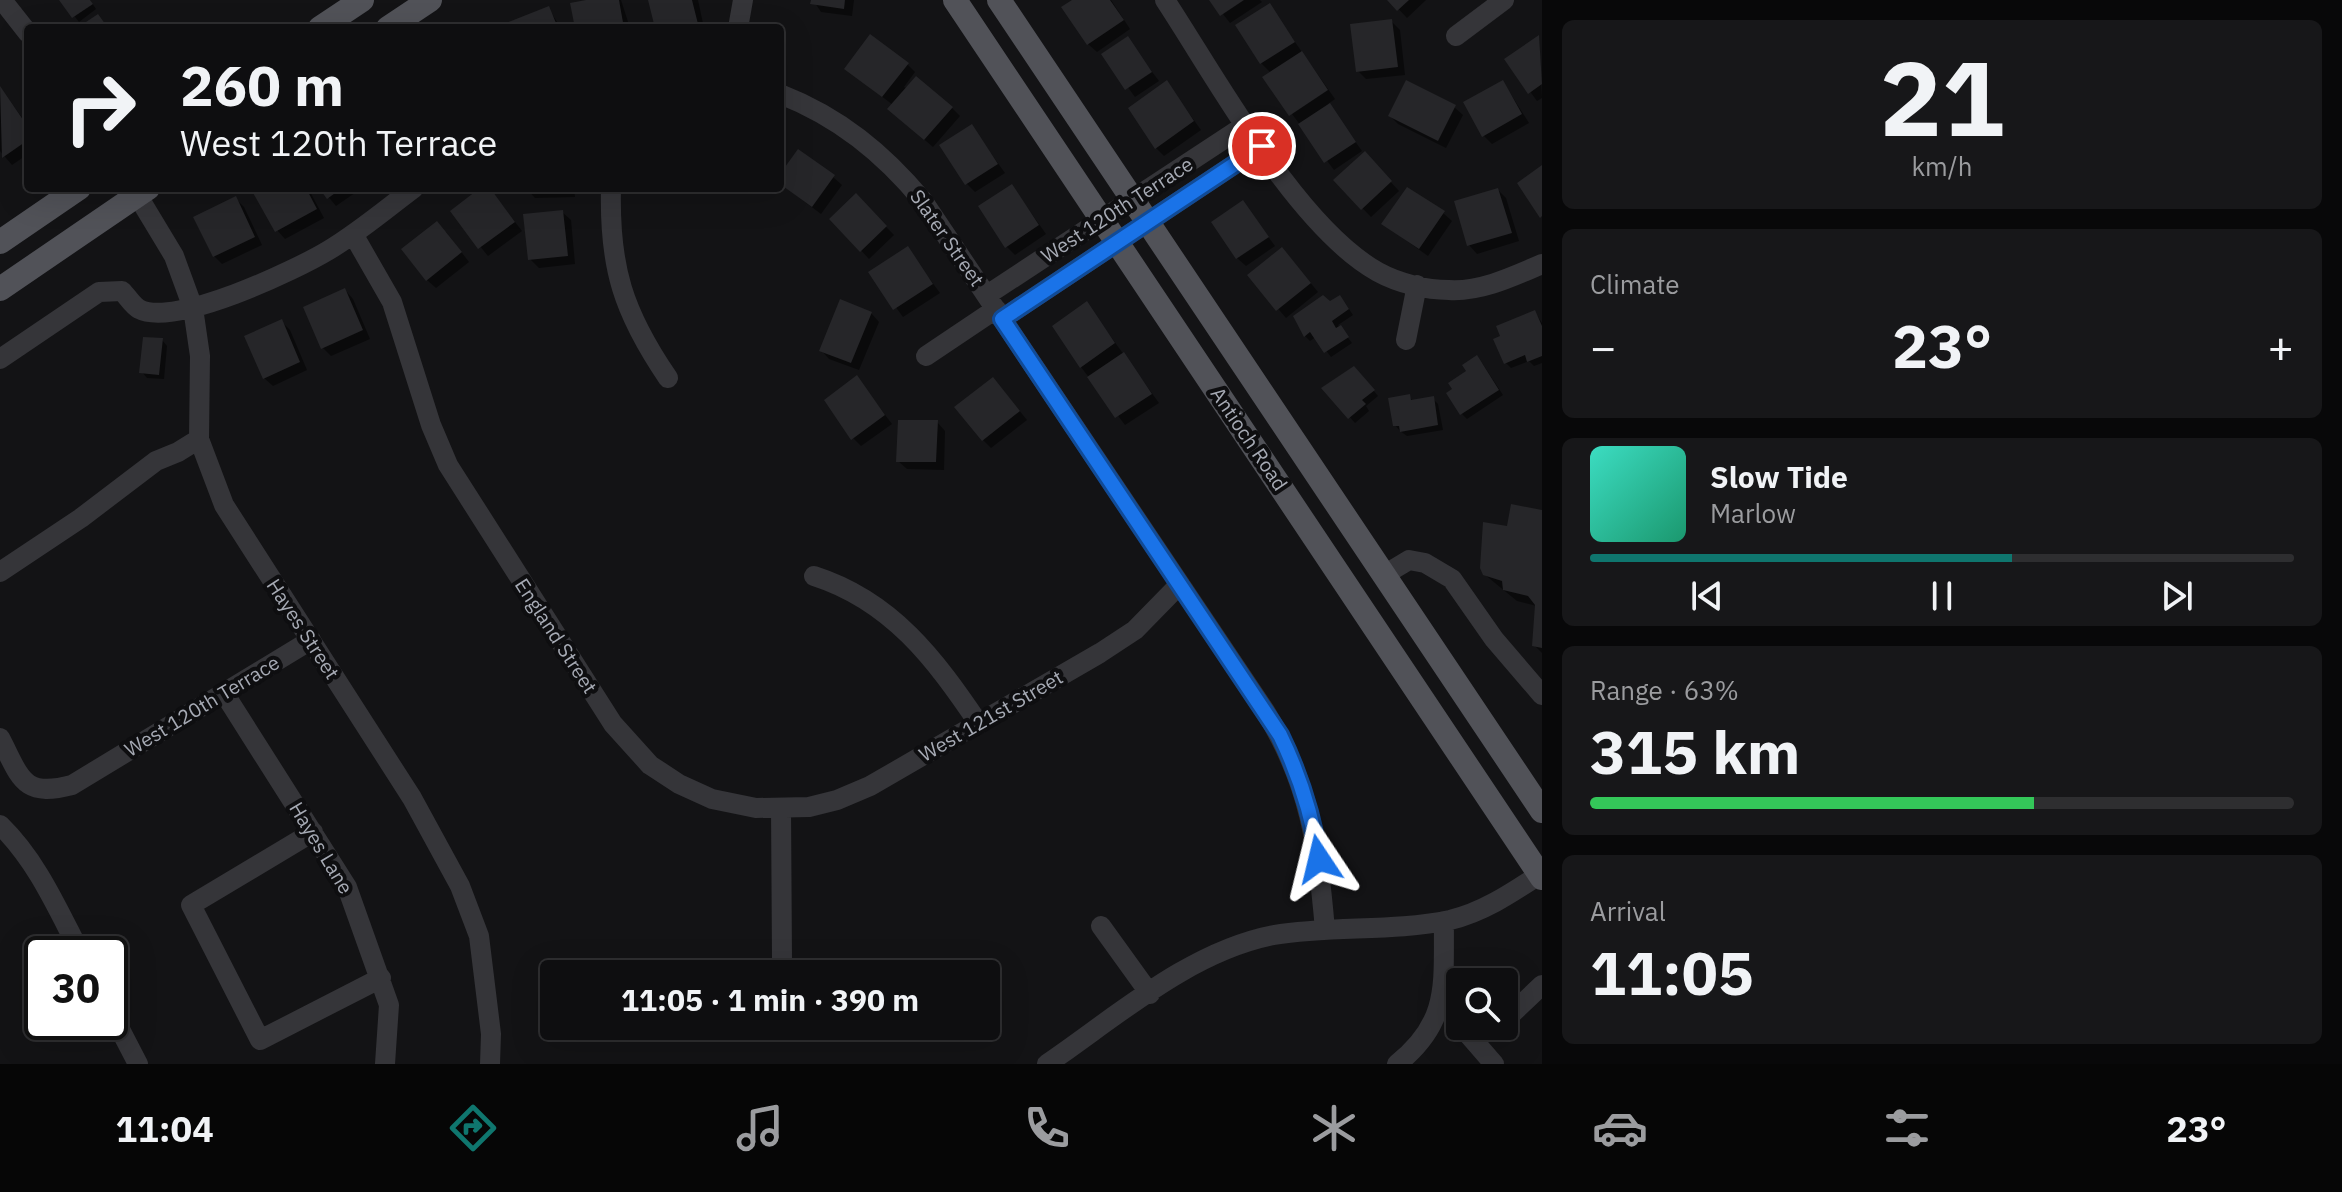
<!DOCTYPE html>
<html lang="en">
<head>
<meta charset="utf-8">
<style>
  :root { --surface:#0e0e10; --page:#171719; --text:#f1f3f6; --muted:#9b9c9f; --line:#2e2e30; --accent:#0f766e }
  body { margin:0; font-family:"IBM Plex Sans",sans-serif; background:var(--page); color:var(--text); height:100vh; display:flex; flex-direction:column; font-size:30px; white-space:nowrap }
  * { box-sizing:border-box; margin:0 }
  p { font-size:26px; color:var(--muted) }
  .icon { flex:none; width:44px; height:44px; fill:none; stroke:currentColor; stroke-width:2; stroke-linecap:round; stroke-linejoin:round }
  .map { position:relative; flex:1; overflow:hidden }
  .sheet { display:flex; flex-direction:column; gap:20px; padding:20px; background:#080809; width:800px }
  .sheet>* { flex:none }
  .banner { position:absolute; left:24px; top:24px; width:760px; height:168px; border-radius:8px; box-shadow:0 8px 32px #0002,0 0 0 2px var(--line); background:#0e0e10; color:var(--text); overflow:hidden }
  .fabs { position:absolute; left:1446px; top:968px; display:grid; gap:16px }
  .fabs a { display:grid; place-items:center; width:72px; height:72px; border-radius:8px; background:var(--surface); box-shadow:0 8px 32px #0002,0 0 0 2px var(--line); font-size:40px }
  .speed { position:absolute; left:24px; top:936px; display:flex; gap:16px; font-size:40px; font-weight:700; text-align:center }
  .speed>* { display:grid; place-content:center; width:104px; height:104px; border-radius:50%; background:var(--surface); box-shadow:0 8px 32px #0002,0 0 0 2px var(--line); line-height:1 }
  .speed .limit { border:4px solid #111; border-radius:12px; background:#fff; color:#111 }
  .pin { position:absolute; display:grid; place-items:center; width:68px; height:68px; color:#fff; margin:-34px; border:4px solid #fff; border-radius:50%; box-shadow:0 2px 8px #0007 }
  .me { position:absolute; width:88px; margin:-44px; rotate:350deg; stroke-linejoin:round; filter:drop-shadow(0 0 6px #0008) }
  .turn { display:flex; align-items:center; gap:28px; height:168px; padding:0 24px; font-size:36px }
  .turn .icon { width:104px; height:104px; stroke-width:2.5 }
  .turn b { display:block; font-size:56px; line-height:68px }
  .big { font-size:60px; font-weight:800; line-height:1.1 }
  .sheet .tile { flex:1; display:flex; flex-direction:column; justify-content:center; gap:12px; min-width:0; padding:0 28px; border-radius:12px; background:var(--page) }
  .sheet .dial { align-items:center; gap:0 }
  .dial b { font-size:104px; line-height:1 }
  .song { display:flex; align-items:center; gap:24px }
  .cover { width:96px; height:96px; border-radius:12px; background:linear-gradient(135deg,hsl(170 70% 55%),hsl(160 70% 35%)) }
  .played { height:8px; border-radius:4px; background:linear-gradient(90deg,var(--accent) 60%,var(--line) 60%) }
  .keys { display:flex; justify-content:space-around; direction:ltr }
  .heat { display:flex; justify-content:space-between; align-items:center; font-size:44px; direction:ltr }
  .charge { height:12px; border-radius:6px; background:linear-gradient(90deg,#34c759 63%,var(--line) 0) }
  .trip { position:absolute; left:540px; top:960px; width:460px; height:80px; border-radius:8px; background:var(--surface); box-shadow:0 8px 32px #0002,0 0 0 2px var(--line); font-weight:800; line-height:80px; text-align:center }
  .menu { display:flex; height:128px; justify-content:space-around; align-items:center; background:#060606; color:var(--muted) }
  .menu .icon { width:56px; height:56px }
  .menu .selected { color:var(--accent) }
  .menu b { font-size:36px; color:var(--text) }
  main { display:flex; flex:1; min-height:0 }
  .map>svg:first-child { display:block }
  .shadow { fill:#0007 }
  .building { fill:#262629 }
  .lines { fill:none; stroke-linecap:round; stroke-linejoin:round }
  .minor { stroke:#353539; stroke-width:20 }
  .major { stroke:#515258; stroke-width:24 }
  .route-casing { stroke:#114b97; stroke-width:20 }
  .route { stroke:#1a73e8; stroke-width:14 }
  .labels { text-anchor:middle; stroke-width:8; stroke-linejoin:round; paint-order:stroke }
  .street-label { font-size:20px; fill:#a6aab4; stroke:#0e0e10 }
</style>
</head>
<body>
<main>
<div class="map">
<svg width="1542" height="1064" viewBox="0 0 1542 1064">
  <rect width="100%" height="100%" fill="#131315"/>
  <!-- shadow -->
  <path class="shadow" d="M62 0H90L96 9 79 22Z
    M595 0H621L630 28H577Z
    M656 0H698L704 28H657Z
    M813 0H854L852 16 821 12Z
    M1076 0H1111L1130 29 1097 52 1088 44Z
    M1212 0H1260L1262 2 1230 23Z
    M1390 0H1426L1407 18Z
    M1269 5 1335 99 1328 104 1362 151 1334 170 1265 78 1272 74 1261 63Z
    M548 8 561 28H510Z
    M1391 21 1400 30 1405 75 1366 79 1358 71Z
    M1539 37 1542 98 1537 101 1507 60Z
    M1127 39 1159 81 1135 97 1104 55Z
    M907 64 915 72 904 87 952 108 960 116 933 147 898 117 893 105 846 69Z
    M1503 82 1529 123 1492 144 1483 135Z
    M1167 83 1201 130 1164 156 1156 148Z
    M0 87 28 126V154L12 165 0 151Z
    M1454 107 1463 115 1446 148 1398 124 1390 116Z
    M971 126 1005 173 975 192 967 184Z
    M1365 154 1399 191 1371 217 1336 181Z
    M833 177 842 185 821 214 780 183V178Z
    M1012 186 1046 234 1015 255 1007 247Z
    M261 188H308L324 218 285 239 277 230Z
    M321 188H362L336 206Z
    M484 188 494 195 522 231 488 256 452 212Z
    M526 188H574L575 197 535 198Z
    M1498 190 1506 198 1519 241 1477 254 1469 245Z
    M856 196 894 235 869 259 832 219Z
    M236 199 244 207 262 245 222 264 214 256Z
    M1243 202 1275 246 1246 266 1237 258Z
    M562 212 571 220 575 264 539 268 530 259Z
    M1443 213 1452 221 1428 256 1383 224Z
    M446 232 469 262 436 288 427 280Z
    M907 248 940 293 903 317 871 273Z
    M1290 258 1318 292 1286 318 1250 276Z
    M345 290 353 299 370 339 331 356 323 348Z
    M1345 303 1353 315 1338 325 1352 343 1331 357 1316 337 1310 341 1305 336 1330 304Z
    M1087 304 1159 403 1125 425 1081 367Z
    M1535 312 1542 323V363L1534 366 1529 361 1511 368 1506 363Z
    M871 313 879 322 859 370 829 359 821 350Z
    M281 321 290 330 307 370 273 386 264 378Z
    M162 340 167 346 164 379 147 378 142 372Z
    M1482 363 1503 395 1467 419 1462 414Z
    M1359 373 1378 396 1366 406 1369 411 1355 423 1324 388Z
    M857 378 892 424 861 446 853 438Z
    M1001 388 1027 420 991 448 983 440Z
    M1409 397 1414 402 1433 399 1438 404 1443 430 1407 436 1400 431 1395 425Z
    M937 422 945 431 944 470 907 469 898 461Z
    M1542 512V653L1534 645 1537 606 1517 601 1484 574 1485 547 1482 543 1485 524 1508 528Z"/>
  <!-- building -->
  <path class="building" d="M59 0H90L93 4 72 18Z
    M586 0H619L624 28H575L570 3Z
    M648 0H692L699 28H655Z
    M811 0H845L844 9 810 4Z
    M1072 0H1110L1124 20 1087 45 1061 7Z
    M1209 0H1244L1220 16Z
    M1387 0H1409L1397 11Z
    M1270 3 1295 42 1260 64 1235 25Z
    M549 6 558 28H508L506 23Z
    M98 14 108 28H77Z
    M1392 19 1398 67 1356 72 1350 24Z
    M870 34 909 63 882 97 844 69Z
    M1539 35 1542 84 1528 94 1504 59Z
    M1128 36 1152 72 1125 90 1101 54Z
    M1302 51 1328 90 1289 116 1262 77Z
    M916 76 953 107 924 140 887 109Z
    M1167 80 1194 121 1155 149 1128 108Z
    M1406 80 1456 105 1438 141 1388 116Z
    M1503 80 1522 114 1482 137 1463 102Z
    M0 86 28 127V140L2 158Z
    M1330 103 1356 142 1324 163 1298 124Z
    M972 124 998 164 965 185 939 145Z
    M798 149 835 175 812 207 780 184V174Z
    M1365 151 1392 181 1361 210 1333 180Z
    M1542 165V216L1540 218 1517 183Z
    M1012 184 1039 225 1005 248 978 206Z
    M1407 187 1445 211 1419 249 1381 224Z
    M257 188H306L317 209 275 232 252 191Z
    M319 188H342L327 199Z
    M480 188H490L515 222 478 249 450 211Z
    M1498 188 1512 233 1467 246 1454 201Z
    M856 193 887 226 860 252 829 219Z
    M236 196 255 237 213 257 193 217Z
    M1243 200 1269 237 1236 259 1211 222Z
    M563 210 568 256 528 260 523 214Z
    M437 221 462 252 426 281 401 249Z
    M908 246 933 284 893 310 868 272Z
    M1282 247 1311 283 1276 311 1247 275Z
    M345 288 363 330 321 349 303 307Z
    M1323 295 1330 301 1340 295 1349 309 1332 321 1336 328 1341 325 1349 337 1324 353 1310 332 1304 337 1293 316Z
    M840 299 872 312 851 363 819 351Z
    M1087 301 1115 343 1080 368 1052 326Z
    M1535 310 1542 326V356L1527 362 1525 355 1504 364 1493 339 1500 336 1496 326Z
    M282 319 300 362 263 379 244 336Z
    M143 337 163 338 159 375 139 373Z
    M1124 352 1152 394 1115 418 1087 377Z
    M1477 355 1499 390 1460 415 1446 393 1452 389 1448 383 1466 371 1462 365Z
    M1354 366 1375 390 1362 400 1366 404 1348 419 1321 388Z
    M857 375 885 415 851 440 824 400Z
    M993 377 1020 411 982 441 954 407Z
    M1410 394 1411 400 1434 396 1438 425 1400 432 1399 426H1393L1388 398Z
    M898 420H938L936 462H896Z
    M1511 504 1542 510V648L1532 646 1535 605 1528 596 1503 590 1502 581 1483 575 1480 568 1483 522 1507 526Z"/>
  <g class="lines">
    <!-- minor -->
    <path class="minor" d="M2 0 28 33
      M1165 0C1217 79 1297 227 1378 272 1398 283 1426 290 1449 290 1481 292 1514 276 1542 264
      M738 28 743 0
      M1456 36 1504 0
      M780 94C839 117 883 153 923 201L1265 711C1310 784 1318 846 1325 930
      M133 188 174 256 193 308 200 356 199 439 224 505 412 798 460 886 479 936 491 1034 490 1064
      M611 188C609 267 623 312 668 378
      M353 234 392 302 431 425 448 465 613 724 650 765 679 784 712 799 756 808 809 807 837 800 870 786 1100 653 1135 630 1180 584
      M987 295 1247 124
      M1002 319 1262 146
      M1406 340 1417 285
      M926 356 996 309
      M0 359 99 292 122 291C127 296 133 306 139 309 174 328 296 270 329 250 359 232 386 209 414 188
      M0 572 81 518 156 461 178 452 199 439
      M1384 575 1409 560 1425 563 1452 579 1494 639 1542 695
      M814 576C892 601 935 659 979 724
      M224 693 347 887 389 1005 385 1064
      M0 738C21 778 22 798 72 785L311 640
      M781 808 782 960
      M0 825C37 861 57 908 81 954
      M313 832 191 905 260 1040 381 978
      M1101 926 1150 994
      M110 1010 138 1064
      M1504 1021 1542 985
      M1461 1026 1494 1064
      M1047 1064C1116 1017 1190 951 1274 935 1332 925 1392 932 1450 920 1484 912 1513 892 1542 873
      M1397 1064C1451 1021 1443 982 1444 921"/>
    <!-- major -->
    <path class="major" d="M955 0 1542 878
      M999 0 1542 811
      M320 28 362 0
      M388 28 430 0
      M0 242 79 188
      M0 289 148 188"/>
  </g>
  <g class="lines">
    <defs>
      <path id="route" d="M1262 146 1002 319 1280 735C1300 776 1312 814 1319 859"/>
    </defs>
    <!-- route casing -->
    <use href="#route" class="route-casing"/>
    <!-- route -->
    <use href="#route" class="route"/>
  </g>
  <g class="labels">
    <!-- street labels -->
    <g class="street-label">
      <text transform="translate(1117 210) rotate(-33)" y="7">West 120th Terrace</text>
      <text transform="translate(947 238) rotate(55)" y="7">Slater Street</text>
      <text transform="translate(1249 439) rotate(56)" y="7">Antioch Road</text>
      <text transform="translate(303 629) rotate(57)" y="7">Hayes Street</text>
      <text transform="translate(556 636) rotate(57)" y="7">England Street</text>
      <text transform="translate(202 706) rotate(-31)" y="7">West 120th Terrace</text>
      <text transform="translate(991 716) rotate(-30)" y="7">West 121st Street</text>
      <text transform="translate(321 848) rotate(59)" y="7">Hayes Lane</text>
    </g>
  </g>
</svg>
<div class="fabs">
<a><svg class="icon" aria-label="search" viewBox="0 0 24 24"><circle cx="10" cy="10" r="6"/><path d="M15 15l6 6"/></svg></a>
</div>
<div class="speed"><div class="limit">30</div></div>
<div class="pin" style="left:1262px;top:146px;background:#d93025"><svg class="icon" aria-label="arrive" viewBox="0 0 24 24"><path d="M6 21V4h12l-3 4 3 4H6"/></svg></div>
<svg class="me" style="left:1319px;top:859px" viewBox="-20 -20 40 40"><path d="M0-17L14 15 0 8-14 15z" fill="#1a73e8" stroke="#fff" stroke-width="4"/></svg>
<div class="trip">11:05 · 1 min · 390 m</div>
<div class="banner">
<div class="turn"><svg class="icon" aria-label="right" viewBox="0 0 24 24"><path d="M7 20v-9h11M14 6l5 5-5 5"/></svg><div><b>260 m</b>West 120th Terrace</div></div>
</div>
</div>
<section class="sheet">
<div class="tile dial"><b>21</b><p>km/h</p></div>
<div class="tile"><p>Climate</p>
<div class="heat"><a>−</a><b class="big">23°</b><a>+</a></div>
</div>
<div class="tile">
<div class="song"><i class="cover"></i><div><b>Slow Tide</b><p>Marlow</p></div></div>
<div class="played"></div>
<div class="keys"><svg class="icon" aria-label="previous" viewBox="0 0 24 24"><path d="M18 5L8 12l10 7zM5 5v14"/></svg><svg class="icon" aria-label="pause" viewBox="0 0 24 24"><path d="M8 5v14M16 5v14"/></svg><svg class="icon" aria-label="next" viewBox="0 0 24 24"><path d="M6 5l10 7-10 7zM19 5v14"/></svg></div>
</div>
<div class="tile"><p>Range · 63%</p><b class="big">315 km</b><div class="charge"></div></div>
<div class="tile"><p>Arrival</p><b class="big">11:05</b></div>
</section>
</main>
<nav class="menu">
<b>11:04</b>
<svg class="icon selected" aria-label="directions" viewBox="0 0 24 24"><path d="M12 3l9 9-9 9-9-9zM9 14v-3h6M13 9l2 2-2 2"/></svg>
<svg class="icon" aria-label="music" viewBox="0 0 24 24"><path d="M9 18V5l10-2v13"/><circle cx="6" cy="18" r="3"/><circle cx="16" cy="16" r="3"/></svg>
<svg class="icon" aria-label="phone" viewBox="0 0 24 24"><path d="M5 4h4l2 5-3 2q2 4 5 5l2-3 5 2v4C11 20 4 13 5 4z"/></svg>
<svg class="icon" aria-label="climate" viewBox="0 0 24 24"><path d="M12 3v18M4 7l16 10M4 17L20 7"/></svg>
<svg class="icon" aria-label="car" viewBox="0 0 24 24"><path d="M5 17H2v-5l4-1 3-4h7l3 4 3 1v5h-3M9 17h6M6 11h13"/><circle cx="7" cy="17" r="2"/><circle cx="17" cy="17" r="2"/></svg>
<svg class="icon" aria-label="filters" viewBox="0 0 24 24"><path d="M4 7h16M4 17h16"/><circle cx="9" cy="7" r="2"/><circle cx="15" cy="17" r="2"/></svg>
<b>23°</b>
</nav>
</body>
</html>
